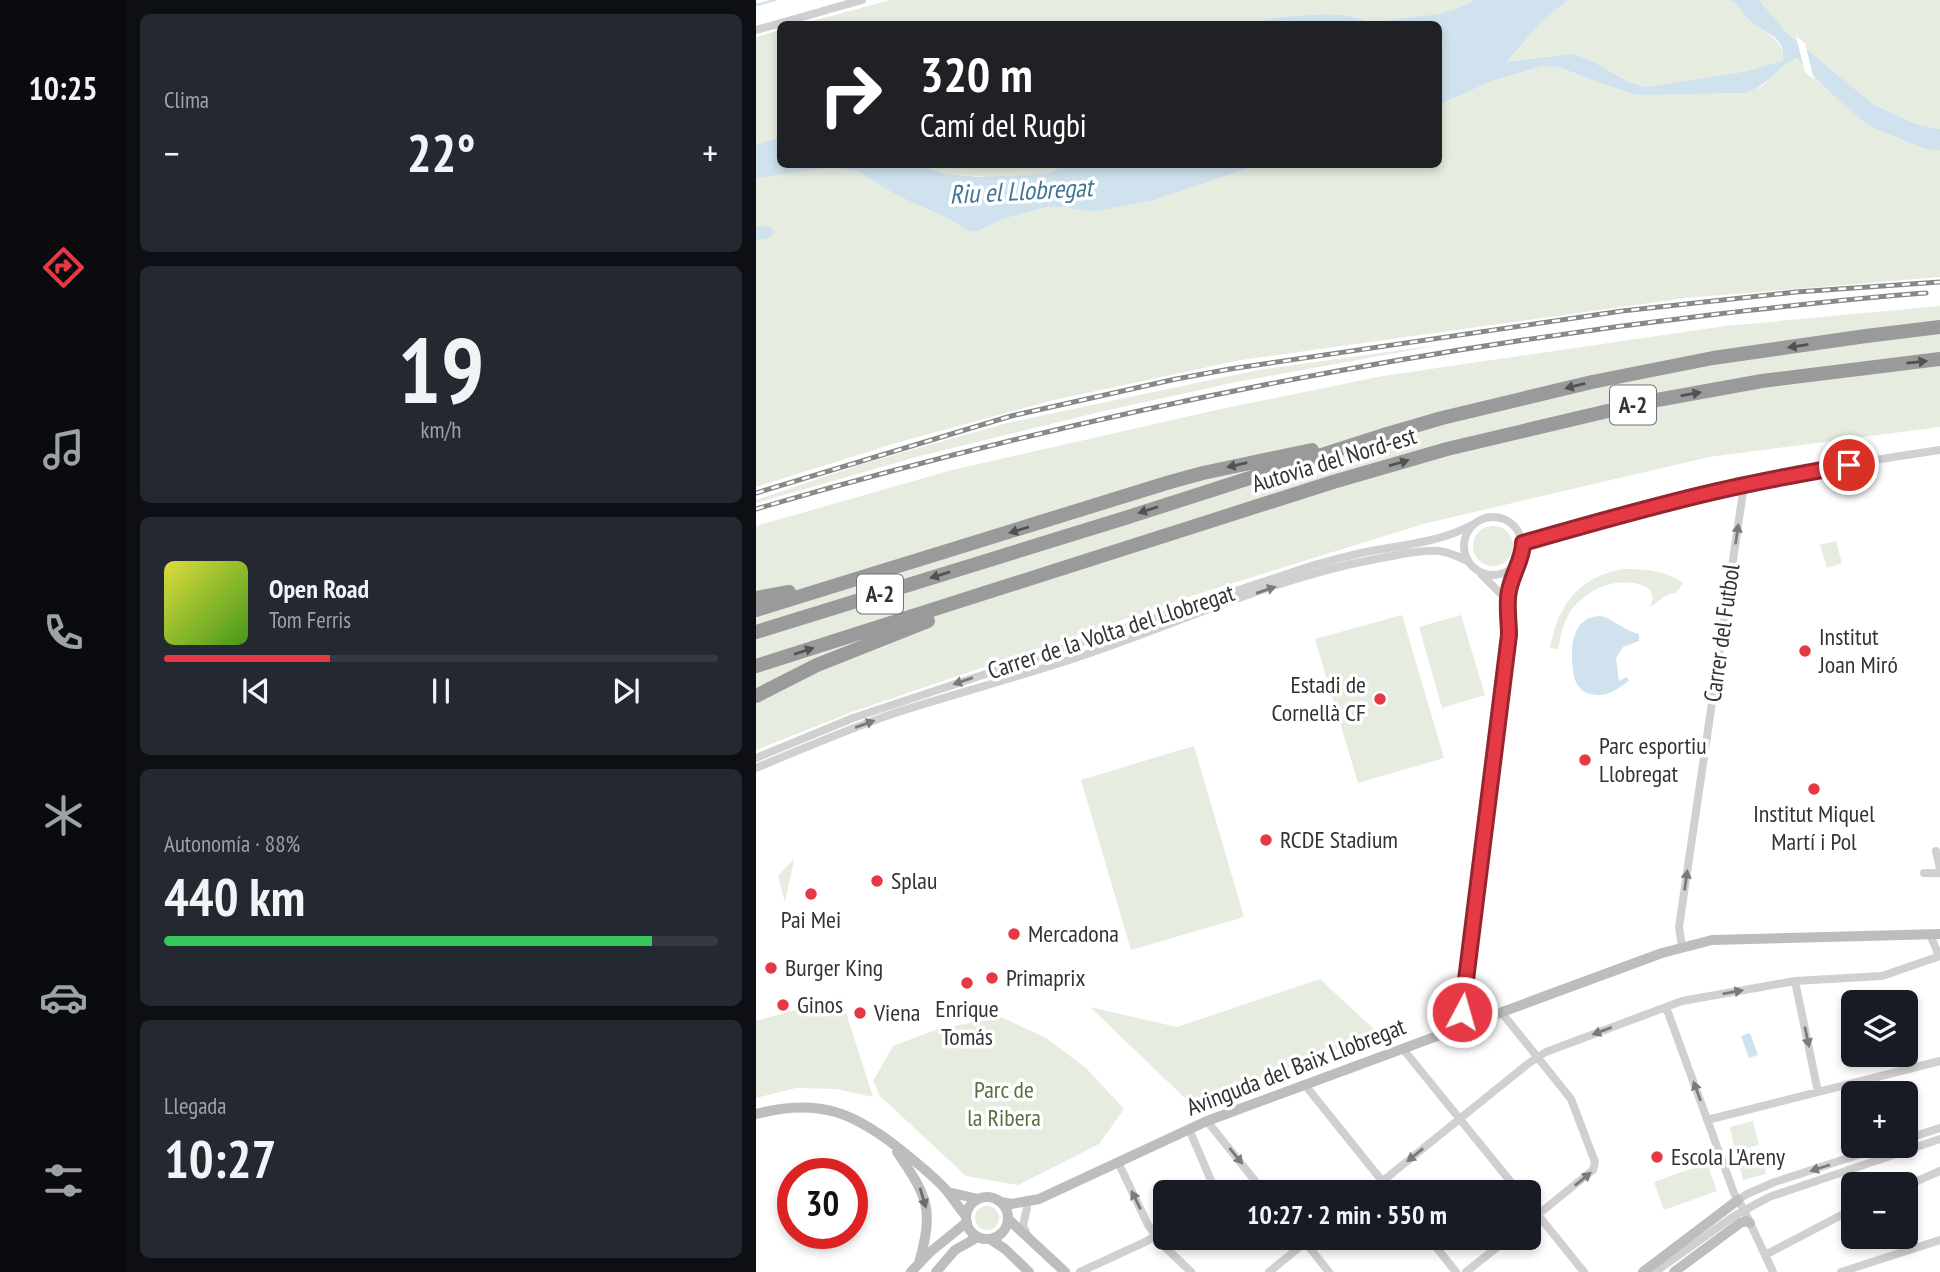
<!DOCTYPE html>
<html lang="es">
<head>
<meta charset="utf-8">
<style>
  :root { --surface:#171b24; --page:#242831; --text:#f1f3f6; --muted:#9ea1a6; --line:#363941; --accent:#e63946 }
  body { margin:0; font-family:"PT Sans Narrow",sans-serif; background:var(--page); color:var(--text); height:100vh; display:flex; flex-direction:column; font-size:26px; white-space:nowrap }
  * { box-sizing:border-box; margin:0 }
  p { font-size:23px; color:var(--muted) }
  .icon { flex:none; width:38px; height:38px; fill:none; stroke:currentColor; stroke-width:2; stroke-linecap:round; stroke-linejoin:round }
  .map { position:relative; flex:1; overflow:hidden }
  .panel { display:flex; flex-direction:column; gap:14px; padding:14px; background:#0d0f14; width:630px }
  .panel>* { flex:none }
  .top-card { position:absolute; left:21px; top:21px; width:665px; height:147px; border-radius:10px; box-shadow:0 4px 10px #0003; background:#202124; color:#fff; overflow:hidden }
  .controls { position:absolute; left:1085px; top:990px; display:grid; gap:14px }
  .controls a { display:grid; place-items:center; width:77px; height:77px; border-radius:10px; background:var(--surface); box-shadow:0 4px 10px #0003; font-size:35px }
  .speed { position:absolute; left:21px; top:1158px; display:flex; gap:14px; font-size:35px; font-weight:700; text-align:center }
  .speed>* { display:grid; place-content:center; width:91px; height:91px; border-radius:50%; background:var(--surface); box-shadow:0 4px 10px #0003; line-height:1 }
  .speed .limit { border:10px solid #d22; background:#fff; color:#111 }
  .pin { position:absolute; display:grid; place-items:center; width:60px; height:60px; color:#fff; margin:-30px; border:4px solid #fff; border-radius:50%; box-shadow:0 2px 7px #0007 }
  .me { position:absolute; width:77px; margin:-38px; rotate:6deg; stroke-linejoin:round; filter:drop-shadow(0 0 5px #0008) }
  .turn { display:flex; align-items:center; gap:24px; height:147px; padding:0 28px; font-size:32px }
  .turn .icon { width:91px; height:91px; stroke-width:2.5 }
  .turn b { display:block; font-size:49px; line-height:60px }
  .big { font-size:52px; font-weight:700; line-height:1.1 }
  .panel .tile { flex:1; display:flex; flex-direction:column; justify-content:center; gap:10px; min-width:0; padding:0 24px; border-radius:10px; background:var(--page) }
  .panel .dial { align-items:center; gap:0 }
  .dial b { font-size:91px; line-height:1 }
  .song { display:flex; align-items:center; gap:21px }
  .cover { width:84px; height:84px; border-radius:10px; background:linear-gradient(135deg,hsl(60 70% 55%),hsl(100 70% 35%)) }
  .played { height:7px; border-radius:4px; background:linear-gradient(90deg,var(--accent) 30%,var(--line) 30%) }
  .keys { display:flex; justify-content:space-around; direction:ltr }
  .heat { display:flex; justify-content:space-between; align-items:center; font-size:38px; direction:ltr }
  .charge { height:10px; border-radius:5px; background:linear-gradient(90deg,#34c759 88%,var(--line) 0) }
  .trip { position:absolute; left:397px; top:1180px; width:388px; height:70px; border-radius:10px; background:var(--surface); box-shadow:0 4px 10px #0003; font-weight:700; line-height:70px; text-align:center }
  main { display:flex; flex:1; min-height:0 }
  .menu { display:flex; flex-direction:column; width:126px; justify-content:space-around; align-items:center; background:#090b0e; color:var(--muted) }
  .menu .icon { width:49px; height:49px }
  .menu .active { color:var(--accent) }
  .menu b { font-size:32px; color:var(--text) }
  .map>svg:first-child { display:block }
  .green { fill:#e6ecdf }
  .water { fill:#cfe2ee }
  .pier { fill:#fff }
  .lines { fill:none; stroke-linecap:round; stroke-linejoin:round }
  .stream { stroke:#cfe2ee; stroke-width:2.5 }
  .street { stroke:#d0d0d0; stroke-width:8 }
  .secondary { stroke:#bdbdbd; stroke-width:10 }
  .highway { stroke:#9a9a9a; stroke-width:14 }
  .rail-casing { stroke:#888; stroke-width:5 }
  .rail { stroke:#fff; stroke-width:2.5; stroke-dasharray:8; stroke-linecap:butt }
  .oneway { fill:#525252 }
  .oneway2 { fill:#7a7a7a }
  .oneway3 { fill:#6a6a6a }
  .route-casing { stroke:#96252e; stroke-width:18 }
  .route { stroke:#e63946; stroke-width:12 }
  .poi-dot { fill:#e63946; stroke:#fff; stroke-width:2.5 }
  .labels { text-anchor:middle; stroke-width:7; stroke-linejoin:round; paint-order:stroke }
  .shield { fill:#fff; stroke:#707070; stroke-width:2 }
  .shield-label { font-size:23px; font-weight:bold; fill:#333 }
  .street-label { font-size:24px; fill:#333; stroke:#fff }
  .poi-label { font-size:24px; fill:#333; stroke:#fff; text-anchor:start }
  .park-label { font-size:24px; fill:#56703f; stroke:#fff }
  .water-label { font-size:26px; font-style:italic; fill:#3f7597; stroke:#fff }
</style>
</head>
<body>
<main>
<nav class="menu">
<b>10:25</b>
<svg class="icon active" aria-label="directions" viewBox="0 0 24 24"><path d="M12 3l9 9-9 9-9-9zM9 14v-3h6M13 9l2 2-2 2"/></svg>
<svg class="icon" aria-label="music" viewBox="0 0 24 24"><path d="M9 18V5l10-2v13"/><circle cx="6" cy="18" r="3"/><circle cx="16" cy="16" r="3"/></svg>
<svg class="icon" aria-label="phone" viewBox="0 0 24 24"><path d="M5 4h4l2 5-3 2q2 4 5 5l2-3 5 2v4C11 20 4 13 5 4z"/></svg>
<svg class="icon" aria-label="climate" viewBox="0 0 24 24"><path d="M12 3v18M4 7l16 10M4 17L20 7"/></svg>
<svg class="icon" aria-label="car" viewBox="0 0 24 24"><path d="M5 17H2v-5l4-1 3-4h7l3 4 3 1v5h-3M9 17h6M6 11h13"/><circle cx="7" cy="17" r="2"/><circle cx="17" cy="17" r="2"/></svg>
<svg class="icon" aria-label="filters" viewBox="0 0 24 24"><path d="M4 7h16M4 17h16"/><circle cx="9" cy="7" r="2"/><circle cx="15" cy="17" r="2"/></svg>
</nav>
<section class="panel">
<div class="tile"><p>Clima</p>
<div class="heat"><a>−</a><b class="big">22°</b><a>+</a></div>
</div>
<div class="tile dial"><b>19</b><p>km/h</p></div>
<div class="tile">
<div class="song"><i class="cover"></i><div><b>Open Road</b><p>Tom Ferris</p></div></div>
<div class="played"></div>
<div class="keys"><svg class="icon" aria-label="previous" viewBox="0 0 24 24"><path d="M18 5L8 12l10 7zM5 5v14"/></svg><svg class="icon" aria-label="pause" viewBox="0 0 24 24"><path d="M8 5v14M16 5v14"/></svg><svg class="icon" aria-label="next" viewBox="0 0 24 24"><path d="M6 5l10 7-10 7zM19 5v14"/></svg></div>
</div>
<div class="tile"><p>Autonomía · 88%</p><b class="big">440 km</b><div class="charge"></div></div>
<div class="tile"><p>Llegada</p><b class="big">10:27</b></div>
</section>
<div class="map">
<svg width="1184" height="1272" viewBox="0 0 1184 1272">
  <rect width="100%" height="100%" fill="#fff"/>
  <!-- green -->
  <path class="green" d="M134 0H719L699 9 682 14 617 22 588 15 569 14 524 17 489 24H46Z
    M812 0H974C984 6 989 17 997 24 1012 35 1028 39 1027 60L992 71 890 87 873 82 834 60 807 55 749 62 785 22Z
    M1003 0H1184V129L1160 124 1117 104 1031 33Z
    M24 30V137L0 144V37Z
    M1040 58 1078 96 1111 125 1164 147 1174 150H1184V277L930 298 485 360 298 400 140 443 0 487V240L15 236V227H0V178L75 168 101 171 140 195 191 218 214 232 222 231 247 219 291 207H309L337 212 398 200 503 165 682 164 683 105 736 81 787 66H794L803 67 833 79 915 94 989 93 1006 86 1032 62Z
    M164 165H309L294 172 285 174 234 177 188 174Z
    M1184 306V427L953 457 667 524 442 594 96 712 0 750V526L196 470 465 409 627 376 969 326Z
    M689 344 481 382 348 411 164 456 0 503V500L106 464 251 423 502 370Z
    M717 546a20 20 0 1 1 40 0a20 20 0 1 1-40 0Z
    M1080 541 1086 563 1071 568 1064 545Z
    M866 569C888 569 909 570 927 583L920 593 911 595 894 607C906 582 871 580 854 584 838 588 823 599 814 612 807 624 805 635 802 649L794 648C802 605 822 578 866 569Z
    M646 615 688 758 602 783 559 639Z
    M705 615 729 695 686 708 663 627Z
    M438 746 488 917 375 950 325 780Z
    M38 859V860L29 902 22 877 27 870Z
    M564 979 623 1034 435 1104 334 1007 421 1027Z
    M85 997 117 1097 81 1089 40 1088 0 1098V1021Z
    M245 1017 290 1038 330 1068 368 1109 343 1144 262 1185 210 1176 124 1096 117 1081 137 1046 182 1029Z
    M997 1121 1003 1145 979 1151 974 1127Z
    M1004 1149 1010 1174 987 1180 981 1155Z
    M951 1163 961 1191 908 1210 898 1182Z
    M219 1218a12 12 0 1 1 24 0a12 12 0 1 1-24 0Z"/>
  <!-- water -->
  <path class="water" d="M719 0H812L785 22 750 62 816 54 834 60 873 82 890 87 992 71 1027 60C1029 33 1007 35 993 20 987 13 982 5 974 0H1003L1031 33 1117 104 1160 124 1184 129V150H1174L1164 147 1111 125 1078 96 1040 58C1020 68 1014 85 989 93L881 95 833 79 803 67 787 66 736 81 683 105V48L688 45 683 44 682 24H489L524 17 569 14 588 15 617 22 682 14 699 9Z
    M24 137V164L164 165 188 174 225 177 285 174 294 172 309 165H325L331 168 357 164 503 165 398 200 337 212 309 207H291L247 219 222 231 214 232 191 218 140 195 101 171 75 168 0 178V144Z
    M4 226 15 227 18 232C15 239 7 240 0 240V227Z
    M845 616C859 620 869 631 883 634V641L867 647 860 658 863 681 871 677 873 681C864 687 854 695 843 695 835 695 828 693 823 687 817 680 817 669 816 660 815 639 820 616 845 616Z
    M994 1033 1002 1055 993 1058 985 1036Z"/>
  <!-- pier -->
  <path class="pier" d="M1040 36 1049 43 1058 80 1049 72Z"/>
  <g class="lines">
    <!-- stream -->
    <path class="stream" d="M0 5 19 0"/>
    <!-- street -->
    <path class="street" d="M0 30 106 0
      M708 546a29 29 0 1 1 58 0a29 29 0 1 1-58 0Z
      M767 543C904 504 1042 470 1184 450
      M725 574 751 600
      M0 758 97 718 558 565C581 559 604 552 627 549 660 543 685 541 716 525
      M0 768C46 749 92 729 139 713 204 692 271 675 337 652 430 620 522 577 620 559 640 555 662 550 683 551 694 552 703 557 713 562
      M1180 851 1184 869
      M1168 873H1184
      M1174 934 1183 956
      M926 947 923 927 988 485
      M1039 981 1062 1092
      M910 1007 978 1193 988 1210 1017 1272
      M746 1013 815 1099 839 1162 837 1170 774 1221
      M707 1027 706 1001 753 635V611L751 600 761 563
      M647 1049 763 1192
      M549 1085 635 1192
      M951 1120 1184 1061
      M451 1121 508 1192
      M433 1129 460 1192
      M1150 1139 1184 1128
      M362 1162 392 1225 408 1246 435 1272
      M1150 1186 1184 1171
      M613 1192 773 1063 790 1052 926 1001 1039 981 1126 976 1184 956
      M982 1200 991 1194 1019 1182 1129 1146
      M774 1205 828 1272
      M271 1208 267 1225 271 1235
      M545 1237 573 1272
      M672 1237 700 1272
      M1009 1255 1097 1209
      M324 1272 389 1242 410 1229
      M513 1272 556 1237
      M710 1272 754 1237
      M899 1272 978 1216 1013 1197 1184 1139
      M1085 1272 1184 1240"/>
    <!-- secondary -->
    <path class="secondary" d="M0 1114C64 1097 100 1113 150 1154 163 1165 179 1177 190 1190 197 1198 203 1208 210 1216
      M141 1152C172 1197 178 1209 163 1263
      M192 1192 222 1199
      M210 1218a21 21 0 1 1 42 0a21 21 0 1 1-42 0Z
      M245 1202 255 1204 283 1199 451 1121 906 953 956 940 1184 934
      M252 1219 309 1272
      M234 1239 249 1249 273 1272
      M155 1272 173 1253 211 1222
      M180 1272 199 1250 222 1237
      M887 1272 982 1200
      M918 1272 984 1223 990 1221 994 1223"/>
    <!-- highway -->
    <path class="highway" d="M0 598 33 592
      M0 610 414 482 447 473 556 450
      M0 632 369 518 631 434 686 418 836 382 957 358 1110 336 1184 327
      M0 666 577 482 691 449 890 402 1006 381 1184 359
      M0 696 61 665 172 621"/>
    <defs>
      <path id="rail" d="M0 493 255 416 420 379 474 369 866 311 1040 292 1184 282
        M0 509C314 417 637 352 962 314 1031 306 1100 298 1170 293"/>
    </defs>
    <!-- rail casing -->
    <use href="#rail" class="rail-casing"/>
    <!-- rail -->
    <use href="#rail" class="rail"/>
  </g>
  <!-- one-way arrows -->
  <defs><path id="oneway-solid" d="M-6-.8H1V-3.2L6.5 0L1 3.2V.8H-6Z" transform="scale(1.75)"/></defs>
  <g class="oneway">
    <use href="#oneway-solid" transform="translate(1042 346) rotate(171)"/>
    <use href="#oneway-solid" transform="translate(1161 362) rotate(-6)"/>
    <use href="#oneway-solid" transform="translate(819 386) rotate(166)"/>
    <use href="#oneway-solid" transform="translate(935 394) rotate(-10)"/>
    <use href="#oneway-solid" transform="translate(643 463) rotate(-16)"/>
    <use href="#oneway-solid" transform="translate(481 465) rotate(167)"/>
    <use href="#oneway-solid" transform="translate(392 510) rotate(162)"/>
    <use href="#oneway-solid" transform="translate(263 530) rotate(163)"/>
    <use href="#oneway-solid" transform="translate(184 575) rotate(163)"/>
    <use href="#oneway-solid" transform="translate(48 651) rotate(-18)"/>
  </g>
  <g class="oneway2">
    <use href="#oneway-solid" transform="translate(981 534) rotate(-82)"/>
    <use href="#oneway-solid" transform="translate(510 590) rotate(-19)"/>
    <use href="#oneway-solid" transform="translate(207 681) rotate(161)"/>
    <use href="#oneway-solid" transform="translate(109 724) rotate(-20)"/>
    <use href="#oneway-solid" transform="translate(930 880) rotate(-82)"/>
    <use href="#oneway-solid" transform="translate(977 992) rotate(-10)"/>
    <use href="#oneway-solid" transform="translate(846 1031) rotate(159)"/>
    <use href="#oneway-solid" transform="translate(1051 1037) rotate(78)"/>
    <use href="#oneway-solid" transform="translate(941 1091) rotate(-110)"/>
    <use href="#oneway-solid" transform="translate(659 1155) rotate(141)"/>
    <use href="#oneway-solid" transform="translate(480 1156) rotate(51)"/>
    <use href="#oneway-solid" transform="translate(1064 1168) rotate(162)"/>
    <use href="#oneway-solid" transform="translate(827 1179) rotate(-39)"/>
    <use href="#oneway-solid" transform="translate(380 1200) rotate(-116)"/>
  </g>
  <use class="oneway3" href="#oneway-solid" transform="translate(167 1198) rotate(73)"/>
  <g class="lines">
    <defs>
      <path id="route" d="M706 1012 753 635C753 620 750 605 753 591 756 574 767 559 767 543 833 524 899 505 966 490 1008 480 1050 473 1093 465"/>
    </defs>
    <!-- route casing -->
    <use href="#route" class="route-casing"/>
    <!-- route -->
    <use href="#route" class="route"/>
  </g>
  <!-- markers -->
  <g class="poi-dot">
    <circle cx="1049" cy="651" r="7"/>
    <circle cx="624" cy="699" r="7"/>
    <circle cx="829" cy="760" r="7"/>
    <circle cx="1058" cy="789" r="7"/>
    <circle cx="510" cy="840" r="7"/>
    <circle cx="121" cy="881" r="7"/>
    <circle cx="55" cy="894" r="7"/>
    <circle cx="258" cy="934" r="7"/>
    <circle cx="15" cy="968" r="7"/>
    <circle cx="236" cy="978" r="7"/>
    <circle cx="211" cy="983" r="7"/>
    <circle cx="27" cy="1005" r="7"/>
    <circle cx="104" cy="1013" r="7"/>
    <circle cx="901" cy="1157" r="7"/>
  </g>
  <g class="labels">
    <!-- shield labels -->
    <g class="shield">
      <rect x="854" y="385.5" width="46" height="39" rx="5"/>
      <rect x="101" y="574.5" width="46" height="39" rx="5"/>
    </g>
    <g class="shield-label">
      <text x="877" y="413">A-2</text>
      <text x="124" y="602">A-2</text>
    </g>
    <!-- street labels -->
    <g class="street-label">
      <text transform="translate(578 460) rotate(-17)" y="8">Autovia del Nord-est</text>
      <text transform="translate(355 632) rotate(-18)" y="8">Carrer de la Volta del Llobregat</text>
      <text transform="translate(966 633) rotate(-82)" y="8">Carrer del Futbol</text>
      <text transform="translate(540 1067) rotate(-21)" y="8">Avinguda del Baix Llobregat</text>
    </g>
    <!-- poi labels -->
    <g class="poi-label">
      <text x="1063" y="645">Institut<tspan x="1063" dy="28">Joan Miró</tspan></text>
      <text x="610" y="693" text-anchor="end">Estadi de<tspan x="610" dy="28">Cornellà CF</tspan></text>
      <text x="843" y="754">Parc esportiu<tspan x="843" dy="28">Llobregat</tspan></text>
      <text x="1058" y="822" text-anchor="middle">Institut Miquel<tspan x="1058" dy="28">Martí i Pol</tspan></text>
      <text x="524" y="848">RCDE Stadium</text>
      <text x="135" y="889">Splau</text>
      <text x="55" y="928" text-anchor="middle">Pai Mei</text>
      <text x="272" y="942">Mercadona</text>
      <text x="29" y="976">Burger King</text>
      <text x="250" y="986">Primaprix</text>
      <text x="41" y="1013">Ginos</text>
      <text x="211" y="1017" text-anchor="middle">Enrique<tspan x="211" dy="28">Tomás</tspan></text>
      <text x="118" y="1021">Viena</text>
      <text x="915" y="1165">Escola L'Areny</text>
    </g>
    <!-- park labels -->
    <g class="park-label">
      <text x="248" y="1098">Parc de<tspan x="248" dy="28">la Ribera</tspan></text>
    </g>
    <!-- water labels -->
    <g class="water-label">
      <text transform="translate(265 191) rotate(-3)" y="9">Riu el Llobregat</text>
    </g>
  </g>
</svg>
<div class="controls">
<a><svg class="icon" aria-label="layers" viewBox="0 0 24 24"><path d="M12 4l9 5-9 5-9-5zM3 14l9 5 9-5"/></svg></a>
<a>+</a>
<a>−</a>
</div>
<div class="speed"><div class="limit">30</div></div>
<div class="pin" style="left:1093px;top:465px;background:#d93025"><svg class="icon" aria-label="arrive" viewBox="0 0 24 24"><path d="M6 21V4h12l-3 4 3 4H6"/></svg></div>
<svg class="me" style="left:706px;top:1012px" viewBox="-20 -20 40 40"><circle r="17" fill="#e63946" stroke="#fff" stroke-width="3"/><path d="M0-11L8 9 0 5-8 9z" fill="#fff"/></svg>
<div class="trip">10:27 · 2 min · 550 m</div>
<div class="top-card">
<div class="turn"><svg class="icon" aria-label="right" viewBox="0 0 24 24"><path d="M7 20v-9h11M14 6l5 5-5 5"/></svg><div><b>320 m</b>Camí del Rugbi</div></div>
</div>
</div>
</main>
</body>
</html>
